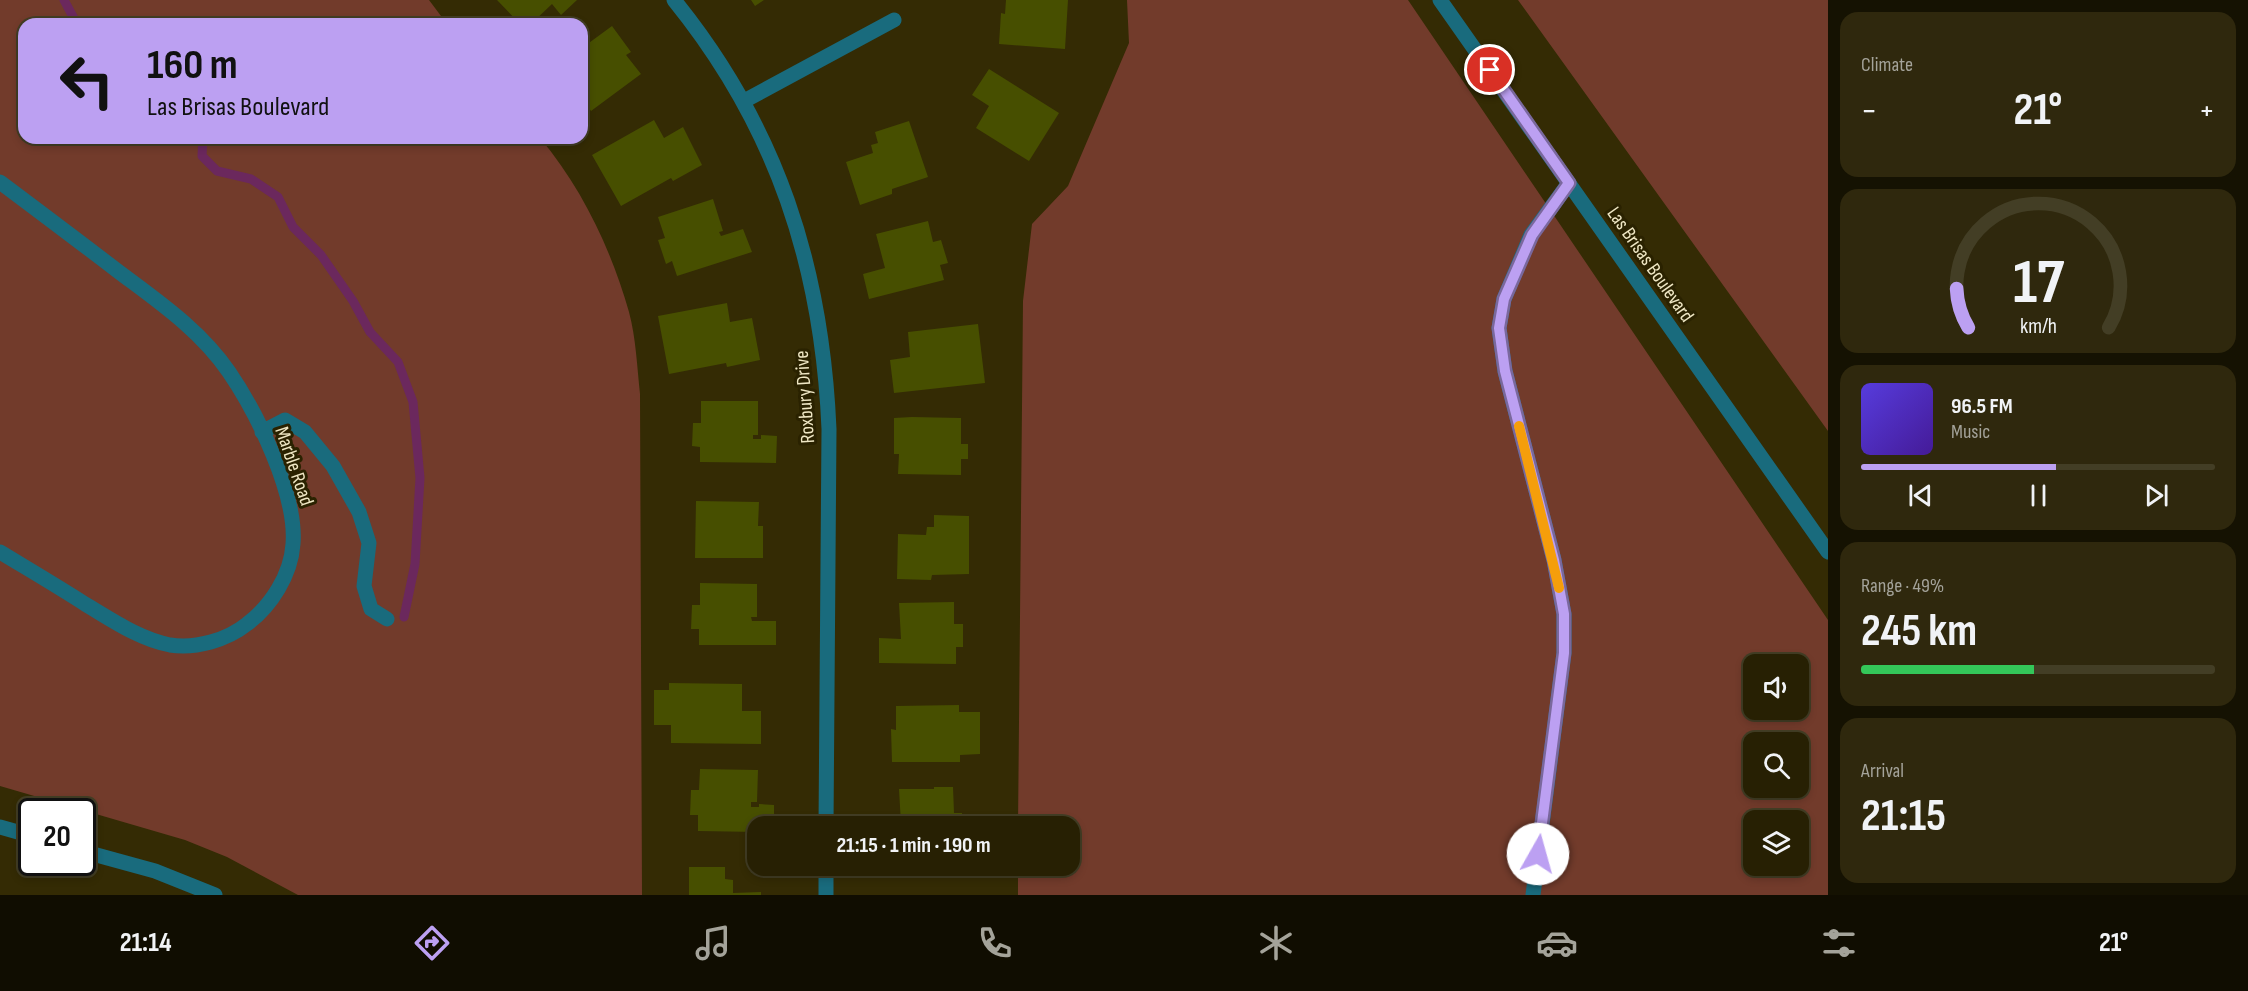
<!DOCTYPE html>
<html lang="en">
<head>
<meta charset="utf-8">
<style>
  :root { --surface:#272003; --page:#2f280d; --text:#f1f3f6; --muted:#a4a39a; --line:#433e25; --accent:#bca0f2 }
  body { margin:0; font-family:"Sofia Sans Condensed",sans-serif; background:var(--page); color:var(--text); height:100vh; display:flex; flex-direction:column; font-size:22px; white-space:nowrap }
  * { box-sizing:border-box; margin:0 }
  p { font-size:20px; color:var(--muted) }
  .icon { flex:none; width:33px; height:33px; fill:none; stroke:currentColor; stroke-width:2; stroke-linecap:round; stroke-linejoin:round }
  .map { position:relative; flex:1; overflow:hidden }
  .details { display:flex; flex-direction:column; gap:12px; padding:12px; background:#151202; width:420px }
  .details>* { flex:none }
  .guide { position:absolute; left:18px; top:18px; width:570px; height:126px; border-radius:18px; box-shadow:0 3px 9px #0003,0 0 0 2px var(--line); background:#bca0f2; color:#111; overflow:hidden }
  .tools { position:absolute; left:1743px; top:654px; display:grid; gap:12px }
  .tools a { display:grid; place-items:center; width:66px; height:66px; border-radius:12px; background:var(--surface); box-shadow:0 3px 9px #0003,0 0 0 2px var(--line); font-size:30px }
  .speed { position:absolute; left:18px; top:798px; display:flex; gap:12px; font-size:30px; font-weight:700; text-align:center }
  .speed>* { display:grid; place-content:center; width:78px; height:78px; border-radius:50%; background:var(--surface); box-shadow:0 3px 9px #0003,0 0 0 2px var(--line); line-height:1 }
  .speed .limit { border:3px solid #111; border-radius:9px; background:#fff; color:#111 }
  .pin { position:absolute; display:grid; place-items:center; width:51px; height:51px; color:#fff; margin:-26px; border:3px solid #fff; border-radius:50%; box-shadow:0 2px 6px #0007 }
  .me { position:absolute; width:66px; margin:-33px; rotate:7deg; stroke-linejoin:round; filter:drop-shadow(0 0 4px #0008) }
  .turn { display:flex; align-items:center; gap:21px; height:126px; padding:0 30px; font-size:27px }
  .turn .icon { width:78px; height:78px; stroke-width:2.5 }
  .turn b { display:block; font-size:42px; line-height:51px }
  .big { font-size:45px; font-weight:700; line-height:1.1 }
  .details .tile { flex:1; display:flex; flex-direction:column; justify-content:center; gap:9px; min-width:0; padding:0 21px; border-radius:18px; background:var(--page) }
  .details .dial { align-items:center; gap:0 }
  .dial svg { height:156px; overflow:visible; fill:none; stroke:var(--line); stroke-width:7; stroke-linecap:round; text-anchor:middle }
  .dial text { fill:var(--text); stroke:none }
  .song { display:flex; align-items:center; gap:18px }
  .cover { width:72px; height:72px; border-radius:9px; background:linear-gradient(135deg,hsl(250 70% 55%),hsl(260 70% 35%)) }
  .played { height:6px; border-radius:3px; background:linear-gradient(90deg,var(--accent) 55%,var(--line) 55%) }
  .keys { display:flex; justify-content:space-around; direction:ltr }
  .heat { display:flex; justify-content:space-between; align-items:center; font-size:33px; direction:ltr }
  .charge { height:9px; border-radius:4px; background:linear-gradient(90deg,#34c759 49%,var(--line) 0) }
  .trip { position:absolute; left:747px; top:816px; width:333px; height:60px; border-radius:18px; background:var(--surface); box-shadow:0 3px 9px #0003,0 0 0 2px var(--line); font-weight:700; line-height:60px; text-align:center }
  .tabs { display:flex; height:96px; justify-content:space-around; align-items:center; background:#100d01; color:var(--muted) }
  .tabs .icon { width:42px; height:42px }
  .tabs .selected { color:var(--accent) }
  .tabs b { font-size:27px; color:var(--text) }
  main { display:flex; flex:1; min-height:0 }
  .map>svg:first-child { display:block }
  .green { fill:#723b2b; fill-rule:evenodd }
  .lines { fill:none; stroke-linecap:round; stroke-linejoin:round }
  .stream { stroke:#6b285d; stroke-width:9 }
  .building { fill:#474f00 }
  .minor { stroke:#196b7d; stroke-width:15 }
  .route-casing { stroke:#7a689d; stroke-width:15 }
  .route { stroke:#bca0f2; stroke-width:10 }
  .slow { stroke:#f59e0b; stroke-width:10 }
  .labels { text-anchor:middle; stroke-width:6; stroke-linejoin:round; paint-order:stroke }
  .street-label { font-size:20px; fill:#efe7c4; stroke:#2a2200 }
</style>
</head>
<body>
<main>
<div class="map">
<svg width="1828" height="895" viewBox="0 0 1828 895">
  <rect width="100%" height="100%" fill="#342b04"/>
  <!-- green -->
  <path class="green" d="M0 0H429L447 24H24V138H540C582 188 611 249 629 312 636 338 637 367 640 394L642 895H298L227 857 185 840 0 786Z
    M1127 0H1408L1828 620V895H1018V866H1070V826H1018L1023 301 1032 224 1068 186 1129 43ZM1754 664H1798V710H1754ZM1754 742H1798V788H1754ZM1754 820H1798V866H1754Z
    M1518 0H1828V431Z"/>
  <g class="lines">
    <!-- stream -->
    <path class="stream" d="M64 0 77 24
      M203 138 202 156 217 171 251 179 278 197 293 227 321 255 353 301 370 332 398 362 413 402 420 478 415 564 404 617"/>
  </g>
  <!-- building -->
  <path class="building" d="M497 0H577L561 15 552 4 531 24H520Z
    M751 0H764L755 6Z
    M1006 0H1068L1065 49 999 44 1001 13 1005 14Z
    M612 26 631 52 626 55 641 74 591 111 582 98V48Z
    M989 69 1059 113 1029 161 976 128 989 106 972 95Z
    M654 120 664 138 683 127 702 165 673 181 671 178 621 206 592 155Z
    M909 121 928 177 892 189V194L860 205 846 162 873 153 871 145 878 143 875 132Z
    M713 199 723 231 719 232 721 236 743 229 752 252 677 276 672 261 666 264 658 240 665 238 658 217Z
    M928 221 933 242 941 240 948 263 940 265 944 280 869 299 863 274 885 268 876 234Z
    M727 303 730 322 752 318 760 360 727 367 726 363 669 374 658 316Z
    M978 324 985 383 894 393 890 360 910 357 908 332Z
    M701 401H758V435H753V439H761V435L777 436 776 463 700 462V447L692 446 693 423H701Z
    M912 417 961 418V444H968V459H961V475L898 474 899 454H894V418Z
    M696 501 759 502 758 526H763V558H695Z
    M934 515 969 516V574L932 575 931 580 897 579 898 534 926 535 927 527H934Z
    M700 583 757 584V617H751L752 621H776V645H699V629H691L692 605H700Z
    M954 602V624H963V647H956V664L879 663V638L901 639 899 603Z
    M669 683 742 684V711H761V744L671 743V725H654V690H669Z
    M959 705V712H980V754L960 755V762H892L891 729 896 730V706Z
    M700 769 758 770 757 802H751V807H759V804L774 805V826H758V832L698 831V815H690L691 790H699Z
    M934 787H953L954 813H962V826H878V824H901L899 789H934Z
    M689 867H725V879L733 880V893L761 892V895H689Z"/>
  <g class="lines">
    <!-- minor -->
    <path class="minor" d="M674 0C777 127 822 266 829 429L826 826
      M1440 0 1828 552
      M744 101 894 20
      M0 182C40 212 80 242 119 272 159 302 200 330 229 372 257 413 297 494 293 544 291 575 271 606 247 624 227 640 196 649 170 645 139 639 112 620 85 604 57 586 28 569 0 552
      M262 432 285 420 305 432 333 466 359 512 369 543 364 586 371 609 387 619
      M0 827 32 836
      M82 851 155 871 215 895
      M826 866V895
      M1533 895 1564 653V614L1554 560 1505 371 1499 328 1504 299 1531 235 1569 183"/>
  </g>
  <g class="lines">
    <defs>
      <path id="route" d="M1490 70 1569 183 1532 235 1504 299 1499 328 1505 371 1554 560 1564 614V653L1538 854"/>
    </defs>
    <!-- route casing -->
    <use href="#route" class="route-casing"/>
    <!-- route -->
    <use href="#route" class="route"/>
    <!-- slow -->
    <path class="slow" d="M1519 426 1559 588"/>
  </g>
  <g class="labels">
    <!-- street labels -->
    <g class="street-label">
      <text transform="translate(1651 264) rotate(55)" y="7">Las Brisas Boulevard</text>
      <text transform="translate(804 397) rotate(-94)" y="7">Roxbury Drive</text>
      <text transform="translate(295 466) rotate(71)" y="7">Marble Road</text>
    </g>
  </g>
</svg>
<div class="tools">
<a><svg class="icon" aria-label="sound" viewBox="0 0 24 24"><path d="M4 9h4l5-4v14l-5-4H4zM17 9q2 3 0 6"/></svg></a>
<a><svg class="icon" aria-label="search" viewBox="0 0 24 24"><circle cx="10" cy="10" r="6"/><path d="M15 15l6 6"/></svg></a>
<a><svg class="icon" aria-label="layers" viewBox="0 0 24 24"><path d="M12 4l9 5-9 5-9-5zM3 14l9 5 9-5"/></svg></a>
</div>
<div class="speed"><div class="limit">20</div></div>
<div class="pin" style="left:1490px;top:70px;background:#d93025"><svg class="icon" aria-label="arrive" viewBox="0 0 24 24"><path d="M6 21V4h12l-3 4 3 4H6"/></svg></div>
<svg class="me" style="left:1538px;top:854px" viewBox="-20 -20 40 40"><circle r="19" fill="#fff"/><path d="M0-13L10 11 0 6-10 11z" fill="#bca0f2"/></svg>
<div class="trip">21:15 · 1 min · 190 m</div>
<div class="guide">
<div class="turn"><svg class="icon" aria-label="left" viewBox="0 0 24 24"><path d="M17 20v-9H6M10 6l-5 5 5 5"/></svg><div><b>160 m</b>Las Brisas Boulevard</div></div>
</div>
</div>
<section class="details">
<div class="tile"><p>Climate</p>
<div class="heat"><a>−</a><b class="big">21°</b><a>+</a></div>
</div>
<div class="tile dial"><svg viewBox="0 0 100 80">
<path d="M14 69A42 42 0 1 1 86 69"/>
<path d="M14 69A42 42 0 0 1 8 49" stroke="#bca0f2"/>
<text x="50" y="56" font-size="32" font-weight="700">17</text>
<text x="50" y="72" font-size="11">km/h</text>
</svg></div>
<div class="tile">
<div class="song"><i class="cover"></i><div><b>96.5 FM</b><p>Music</p></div></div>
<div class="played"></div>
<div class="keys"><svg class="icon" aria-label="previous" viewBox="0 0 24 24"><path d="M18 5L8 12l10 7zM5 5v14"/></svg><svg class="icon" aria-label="pause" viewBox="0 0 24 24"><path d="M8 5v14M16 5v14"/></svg><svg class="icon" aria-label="next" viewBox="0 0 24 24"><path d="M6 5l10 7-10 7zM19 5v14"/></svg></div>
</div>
<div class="tile"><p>Range · 49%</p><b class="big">245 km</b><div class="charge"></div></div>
<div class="tile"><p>Arrival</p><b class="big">21:15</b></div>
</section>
</main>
<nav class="tabs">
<b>21:14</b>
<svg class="icon selected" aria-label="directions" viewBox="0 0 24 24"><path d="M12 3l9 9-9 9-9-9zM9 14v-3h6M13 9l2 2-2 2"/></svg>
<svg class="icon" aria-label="music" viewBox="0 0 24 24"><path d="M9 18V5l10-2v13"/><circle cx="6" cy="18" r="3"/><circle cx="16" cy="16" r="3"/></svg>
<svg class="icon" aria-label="phone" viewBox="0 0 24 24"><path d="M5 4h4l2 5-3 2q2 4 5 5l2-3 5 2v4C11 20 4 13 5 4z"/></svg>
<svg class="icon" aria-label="climate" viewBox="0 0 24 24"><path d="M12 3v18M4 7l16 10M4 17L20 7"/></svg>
<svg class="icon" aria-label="car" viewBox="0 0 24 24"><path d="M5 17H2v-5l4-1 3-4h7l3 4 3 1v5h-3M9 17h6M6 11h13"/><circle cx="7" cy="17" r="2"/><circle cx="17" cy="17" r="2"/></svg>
<svg class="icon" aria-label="filters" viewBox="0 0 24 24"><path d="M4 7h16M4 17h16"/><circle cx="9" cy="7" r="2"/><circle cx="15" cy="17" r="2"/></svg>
<b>21°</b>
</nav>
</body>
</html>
